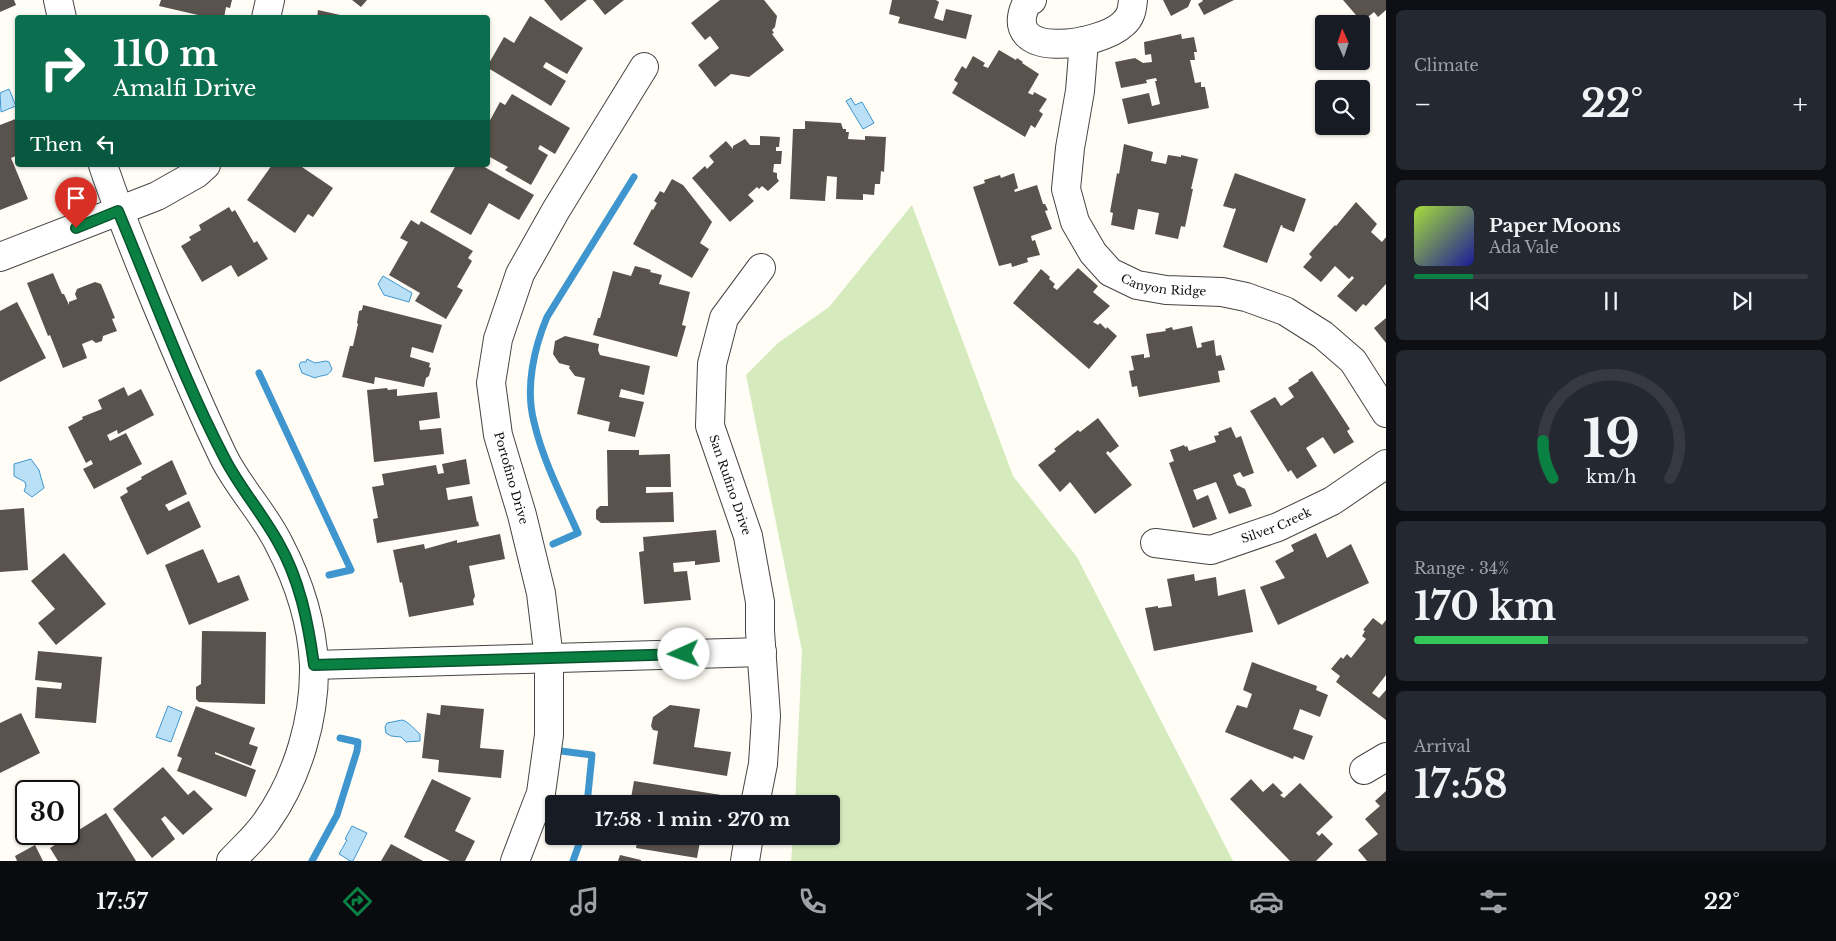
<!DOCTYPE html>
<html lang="en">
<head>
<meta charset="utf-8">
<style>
  :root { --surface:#171b24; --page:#242831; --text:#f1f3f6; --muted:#9ea1a6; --line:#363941; --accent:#0b8043 }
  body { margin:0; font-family:"Libre Baskerville",serif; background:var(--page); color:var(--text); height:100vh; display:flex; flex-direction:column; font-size:19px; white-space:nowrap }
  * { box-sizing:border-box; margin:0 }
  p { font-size:16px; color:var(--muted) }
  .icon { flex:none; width:28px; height:28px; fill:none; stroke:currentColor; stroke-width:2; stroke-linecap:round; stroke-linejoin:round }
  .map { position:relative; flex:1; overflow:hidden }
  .side { display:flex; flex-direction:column; gap:10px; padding:10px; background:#0d0f14; width:450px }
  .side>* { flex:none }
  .banner { position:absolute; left:15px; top:15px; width:475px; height:152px; border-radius:5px; box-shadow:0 1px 4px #0004; background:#0b6e4f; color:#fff; overflow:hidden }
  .needle { width:32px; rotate:357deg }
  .controls { position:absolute; left:1315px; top:15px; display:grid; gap:10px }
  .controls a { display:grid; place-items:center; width:55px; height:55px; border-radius:5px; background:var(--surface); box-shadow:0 1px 4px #0004; font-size:25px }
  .speed { position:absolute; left:15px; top:780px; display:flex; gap:10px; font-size:25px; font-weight:700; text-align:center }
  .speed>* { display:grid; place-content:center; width:65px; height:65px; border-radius:50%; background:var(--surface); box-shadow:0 1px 4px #0004; line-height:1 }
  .speed .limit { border:2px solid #111; border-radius:8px; background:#fff; color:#111 }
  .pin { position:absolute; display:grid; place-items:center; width:42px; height:42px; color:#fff; margin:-51px -21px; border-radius:50% 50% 50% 0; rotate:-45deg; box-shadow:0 0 5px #0007 }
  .pin .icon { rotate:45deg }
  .me { position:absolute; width:55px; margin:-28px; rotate:268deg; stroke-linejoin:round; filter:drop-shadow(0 0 4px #0008) }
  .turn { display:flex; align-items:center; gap:18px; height:105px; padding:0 15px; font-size:22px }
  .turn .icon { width:65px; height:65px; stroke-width:2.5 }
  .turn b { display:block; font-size:35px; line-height:42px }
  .then { display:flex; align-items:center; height:48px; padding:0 15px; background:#0003; gap:10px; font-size:19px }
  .big { font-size:38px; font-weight:800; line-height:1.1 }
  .side .tile { flex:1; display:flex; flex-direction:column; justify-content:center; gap:8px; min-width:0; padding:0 18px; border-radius:8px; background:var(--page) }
  .side .dial { align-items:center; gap:0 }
  .dial svg { height:130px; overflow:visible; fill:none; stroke:var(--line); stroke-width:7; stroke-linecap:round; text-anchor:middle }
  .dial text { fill:var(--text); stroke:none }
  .song { display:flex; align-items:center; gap:15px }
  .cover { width:60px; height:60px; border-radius:8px; background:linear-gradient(135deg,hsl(80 70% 55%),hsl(240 70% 35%)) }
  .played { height:5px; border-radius:2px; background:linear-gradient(90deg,var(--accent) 15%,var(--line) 15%) }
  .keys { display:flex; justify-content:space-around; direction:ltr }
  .heat { display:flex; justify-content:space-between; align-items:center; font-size:28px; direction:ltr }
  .charge { height:8px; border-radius:4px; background:linear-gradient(90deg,#34c759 34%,var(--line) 0) }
  .trip { position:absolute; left:545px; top:795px; width:295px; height:50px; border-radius:5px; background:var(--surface); box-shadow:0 1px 4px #0004; font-weight:800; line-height:50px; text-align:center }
  .dock { display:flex; height:80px; justify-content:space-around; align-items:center; background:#090b0e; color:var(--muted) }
  .dock .icon { width:35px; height:35px }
  .dock .current { color:var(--accent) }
  .dock b { font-size:22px; color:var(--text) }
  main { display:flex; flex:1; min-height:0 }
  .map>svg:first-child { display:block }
  .green { fill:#d5ebbd }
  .water { fill:#b9e0f7; stroke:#3f96cf }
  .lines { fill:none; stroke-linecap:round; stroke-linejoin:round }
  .stream { stroke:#3f96cf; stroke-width:7 }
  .building { fill:#5a524d }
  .minor-casing { stroke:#444; stroke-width:30 }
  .minor { stroke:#fff; stroke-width:28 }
  .route-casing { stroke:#07532c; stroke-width:12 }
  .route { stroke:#0b8043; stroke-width:9 }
  .labels { text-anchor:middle; stroke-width:5; stroke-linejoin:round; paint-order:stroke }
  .street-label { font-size:12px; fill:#111; stroke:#fff }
</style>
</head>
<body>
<main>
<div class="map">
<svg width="1386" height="861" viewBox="0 0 1386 861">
  <rect width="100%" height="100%" fill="#fffdf5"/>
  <!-- green -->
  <path class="green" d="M912 205 1013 476 1077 557 1233 861H791L793 836H831V804H795L802 651 746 375 778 343 829 307Z"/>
  <!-- water -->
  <path class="water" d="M9 89 16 106 1 112 0 93Z
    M851 98 855 105 862 102 874 123 863 129 846 101Z
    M383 276 412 293 409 302 384 295 378 284Z
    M307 359 315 363 326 361 329 362 332 369C328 378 322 374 315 378L302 373 299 365 301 362H306Z
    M31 459 39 470 44 488 32 497 24 491 26 486 25 482 14 476V464Z
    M168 706 182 712 171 742 156 737Z
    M402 720C408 721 415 730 420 734V741L406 742 401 737 391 736 386 733 385 727 387 723Z
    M352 826 367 833 353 861H349V860L339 854 347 840 345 839Z"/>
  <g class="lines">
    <!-- stream -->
    <path class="stream" d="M259 373 351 570 329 575
      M553 544 578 533C562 497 543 461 534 422 525 388 534 348 547 317L634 177
      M561 751 592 755 587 804
      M312 861 337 815 357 751 358 742 340 738
      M573 861 582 836"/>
  </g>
  <!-- building -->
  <path class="building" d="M0 0H14L16 5 0 12Z
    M161 0H232L230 8 226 7 224 18H211L159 6Z
    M352 0H367L361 7Z
    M544 0H587L561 21Z
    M593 0H624L605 15Z
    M720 0H764L777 16 775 27 772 30 774 33 772 34 784 50 749 77 731 74 715 87 698 65 719 48 710 36 705 40 691 23Z
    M892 0H936L939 2 934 18 943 21 946 9 972 15 966 39 898 23 900 17 889 14Z
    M1163 0H1191L1188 7 1171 16Z
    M1202 0H1234L1204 15 1198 4 1203 1Z
    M1343 0H1386V10L1378 17 1374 12 1362 22Z
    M318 10 349 17V18H317Z
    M530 16 583 48 567 74 546 62 543 67 566 81 551 106 488 68V65L504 37 514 43Z
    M1181 34 1182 39 1194 37 1197 52H1194L1195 60H1190L1195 83 1201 82V87H1205L1209 108 1128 124 1122 99 1149 93 1152 106 1160 104 1155 81H1157L1156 78 1146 80 1147 83 1121 88 1115 62 1135 58 1143 63 1152 62 1151 54 1145 55 1144 42Z
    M999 50 1016 60 1017 58 1023 62 1022 63 1039 74 1028 93 1033 95 1034 92 1047 99 1039 111 1043 114 1035 128 1031 125 1025 137 952 93 958 83 954 80 962 66 966 69 973 56 985 63 983 66 988 68Z
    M512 94 570 128 555 154 540 145 538 149 548 155 531 185 505 170 508 167 488 156V124L500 102 505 105Z
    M18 118V155L11 158 28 199 0 210V125Z
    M805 121 841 123 843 129H846V132H849L848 139 865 140V136L886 137 884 172 881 171 880 184H875L874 195 863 194V200L836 199 837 177 827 176 825 201 790 199 793 129H805Z
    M760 136 780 137 779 147H776V151H782L781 164H774L773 172 777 173V178L779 181 768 191 762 186 759 189 757 187 748 195 754 201 730 222 692 178 705 166 707 169 714 162 709 156 726 141 733 149V146L745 139 750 145H760Z
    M1124 144 1153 152 1151 161 1166 164 1168 155 1181 157V155L1198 159 1191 189H1193L1185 227 1181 226 1178 239 1155 234 1159 213 1138 209 1134 230 1111 225 1113 213 1110 212 1117 173 1119 174Z
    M272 165H299L333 188 313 217 308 214 295 233 247 200Z
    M456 165H481L534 195 519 220 489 203 471 235 430 212Z
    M1014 173 1018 188 1014 190 1015 192 1037 185 1043 204H1045L1048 210 1045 211 1052 229 1031 236 1032 241 1035 240 1040 255 1027 258 1028 262 1012 267 1011 263 999 266 973 187 985 183 984 180 1000 175 1001 178Z
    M1235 173 1306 199 1294 232 1282 227 1283 226 1281 225 1267 263 1223 247 1236 209 1234 208V209L1223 206Z
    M672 179 683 185 712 222 700 243 709 249 692 278 633 244 652 209 653 210 657 203 654 201 660 191 664 193Z
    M1356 202 1377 224 1371 232 1382 242 1386 237V284L1366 306 1363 304 1356 312 1337 296 1354 278 1352 276 1349 279 1335 266 1321 282 1303 267 1312 257 1309 254 1335 225 1336 226Z
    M229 207 232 212 235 210 254 243 257 241 268 259 238 277 231 265 202 282 181 246 191 240 189 237 201 230 199 225Z
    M411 220 419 225 421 221 473 251 468 258 472 261 457 287 463 290 446 319 415 301 420 293 389 275 408 242 400 238Z
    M635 266 651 270 650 272 662 275 659 284 690 292 682 325 686 326 677 357 593 335 598 318H600L613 271 631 276Z
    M1078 268 1098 286 1093 292 1110 306 1093 322 1098 325 1100 323 1106 329 1107 327 1117 336 1089 369 1013 303 1041 269 1050 277 1049 279 1055 284 1053 287 1057 290Z
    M53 273 62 294H64L69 305V302L77 299 75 294 77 289 95 282 101 284 115 318 112 319 117 331 103 336 102 341 96 343 92 340 82 344 87 358 63 368 50 335 48 336 27 283Z
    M17 302 46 358 0 382V311Z
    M363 305 442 325 433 353 412 347 410 357 430 363 429 367 431 368 429 376 426 378 424 387 375 377 374 384 342 377 350 346H353L358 324 357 323 359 311 362 310Z
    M1386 318V343L1374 328Z
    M1192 326 1197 348 1202 347 1201 343 1214 340 1216 356 1221 355 1225 370 1218 371 1220 382 1139 397 1137 386 1132 387 1129 371 1134 370 1131 356 1144 354V358L1150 357 1146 334 1166 331 1165 329 1172 327 1173 330Z
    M565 336 599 344 598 350 600 355 650 366 644 395 621 389 619 397 644 402 635 437 608 431 610 422 577 414 585 378 575 376 569 368 570 366 559 363 553 354 555 341Z
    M1312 371 1350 429 1347 431 1354 442 1334 454 1323 437 1306 448 1317 466 1297 479 1291 470 1288 472 1250 411 1275 397 1281 406 1294 397 1288 388 1299 381 1298 380Z
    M124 387 128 396 141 389 154 415 118 434 117 430 107 435 110 441 126 433 142 464 94 489 83 469 93 464 91 460 86 463 68 427 83 419 82 417 102 409 98 400Z
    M387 388 388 390 397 389V396L437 392 440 418 419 421 420 430 441 428 444 454 374 462 367 390Z
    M1098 418 1119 446 1110 453 1108 451 1106 453 1132 485 1095 514 1070 482 1060 492 1038 465 1056 451 1054 449 1078 430 1080 432Z
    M1231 427 1236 438 1241 436 1254 473 1243 477 1240 472 1233 475 1237 485 1245 489 1252 506 1229 514 1216 482 1193 490 1197 500 1208 495 1217 519 1193 528 1169 463 1174 461 1170 450 1184 445 1185 447 1187 446 1189 451 1216 442 1214 436 1219 435 1218 432Z
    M607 450H639V455L670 454 671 487H646V493L673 492 674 522 601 523 596 519V510L600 506H608Z
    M466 459 470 484 446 488 448 500 472 496 477 522 478 521 479 526 377 543 373 519 378 518 372 487 384 485 382 474 436 465 438 474 444 473 442 464Z
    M172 460 187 494 165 505 169 511 189 501 201 527 147 555 120 497 128 492 126 488 142 479 141 477Z
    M24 508 28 570 0 572V510Z
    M716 530 720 562 695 565V561L673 563 674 572 687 571 691 600 644 604 639 552 644 551 643 537Z
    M1316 533 1327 558 1351 544 1369 583 1278 625 1260 587 1285 578 1275 561 1294 551 1291 545Z
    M500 534 505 559 469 566 475 596 473 600 474 605 409 617 402 582 400 583 393 550 424 544 425 549 457 540V543Z
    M203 549 218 583 239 575 249 600 189 625 165 565Z
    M64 553 106 604 56 645 38 623 55 609 31 581Z
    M1194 574 1195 581 1216 577 1218 596 1245 589 1253 632 1154 651 1145 608 1158 606V608L1172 606 1167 579Z
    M1373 618 1382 625 1386 620V675L1372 693 1379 698 1386 690V720L1336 682 1340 676 1331 669 1341 657 1343 659 1347 654 1351 658 1366 639 1362 636 1365 631 1363 630Z
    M202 631 266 632 265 704 199 702 196 699V687L201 684Z
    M38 651 102 657 96 723 35 718 37 687 61 689 62 683 35 680Z
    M1252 662 1317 686 1316 690 1328 695 1320 717 1300 709 1293 729 1313 736 1304 760 1294 756 1293 759 1225 732 1237 705 1247 708 1252 694 1243 690Z
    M441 705 484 709 480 748 504 750 501 778 438 772 439 760 422 758 427 713 440 715Z
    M670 705 700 709 694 747 731 752 727 776 653 764 658 731 653 730 651 726 653 717Z
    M196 706 255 728 249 744 258 747 251 766 215 752V754L256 770 246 797 177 771 182 758 177 756Z
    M21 713 40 753 0 773V723Z
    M163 767 188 795 194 790 213 809 183 835 165 816 161 819 175 839 152 858 113 809Z
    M432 779 471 798 455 831 475 841 465 861H450L404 837Z
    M1251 779 1263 792 1273 783 1283 793 1280 795 1284 798 1300 783 1333 817 1316 833 1319 836 1322 833 1333 844 1316 861H1290L1230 799Z
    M634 781 721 795 720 804H630Z
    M1386 791V861H1367L1358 850 1378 834 1365 819 1380 806 1375 801Z
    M106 813 136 861H58L50 848Z
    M638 836H701L697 858 636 848Z
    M391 844 423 861H381Z
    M35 845 43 861H17L15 856Z
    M620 855 641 860V861H618Z"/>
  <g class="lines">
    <defs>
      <g id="minor">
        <path d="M58 0 62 18"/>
        <path d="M1032 0 1027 2C998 62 1100 46 1123 24 1131 17 1132 10 1133 0"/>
        <path d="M266 18 270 0"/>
        <path id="s1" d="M1084 41 1080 91 1070 148 1066 189 1075 222 1093 253 1110 272 1137 285 1166 290 1222 292 1246 297 1285 311 1323 335 1353 361 1386 413"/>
        <path d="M103 165C118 210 136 254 154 298 176 351 198 404 223 456 238 487 264 513 279 544 298 580 312 623 314 665 315 718 298 777 267 821 257 836 243 848 231 861"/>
        <path d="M0 257 157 196 196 174 206 165"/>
        <path id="s2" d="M1155 543 1211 550 1278 527 1332 501 1386 464"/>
        <path d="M314 665 762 652"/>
        <path d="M1364 770 1386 757"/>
        <path d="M755 804 763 764 766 716 760 631V602L748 536 710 426 712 364 724 318 761 268"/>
        <path d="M515 861 541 793 549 735V659L541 593 522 515 498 435 491 383 498 339 520 274 556 210 644 67"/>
        <path d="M745 861 749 836"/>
      </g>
    </defs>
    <!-- minor casing -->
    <use href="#minor" class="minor-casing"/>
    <!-- minor -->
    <use href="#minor" class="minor"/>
  </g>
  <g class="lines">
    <defs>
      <path id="route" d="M76 228 118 211C153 294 183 379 225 459 240 488 262 513 278 542 300 580 308 622 314 665L684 654"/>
    </defs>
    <!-- route casing -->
    <use href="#route" class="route-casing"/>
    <!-- route -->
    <use href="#route" class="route"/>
  </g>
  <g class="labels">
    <!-- street labels -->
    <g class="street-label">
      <text dy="4" stroke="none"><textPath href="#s1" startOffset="301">Canyon Ridge</textPath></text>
      <text transform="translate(511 478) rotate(74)" y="4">Portofino Drive</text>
      <text transform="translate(730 485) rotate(71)" y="4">San Rufino Drive</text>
      <text dy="4" stroke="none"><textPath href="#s2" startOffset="126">Silver Creek</textPath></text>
    </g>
  </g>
</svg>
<div class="controls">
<a><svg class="needle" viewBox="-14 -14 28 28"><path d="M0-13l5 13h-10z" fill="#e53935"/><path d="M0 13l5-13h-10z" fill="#9ea1a6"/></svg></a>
<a><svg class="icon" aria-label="search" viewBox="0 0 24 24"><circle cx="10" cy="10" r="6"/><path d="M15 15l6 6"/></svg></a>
</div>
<div class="speed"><div class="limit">30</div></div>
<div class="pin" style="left:76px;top:228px;background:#d93025"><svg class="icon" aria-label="arrive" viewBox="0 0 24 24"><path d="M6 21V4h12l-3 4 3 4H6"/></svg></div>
<svg class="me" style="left:684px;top:654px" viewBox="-20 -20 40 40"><circle r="19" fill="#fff"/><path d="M0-13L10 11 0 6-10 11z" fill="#0b8043"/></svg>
<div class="trip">17:58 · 1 min · 270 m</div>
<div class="banner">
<div class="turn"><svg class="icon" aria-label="right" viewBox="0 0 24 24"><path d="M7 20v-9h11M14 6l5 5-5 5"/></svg><div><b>110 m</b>Amalfi Drive</div></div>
<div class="then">Then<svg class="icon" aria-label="left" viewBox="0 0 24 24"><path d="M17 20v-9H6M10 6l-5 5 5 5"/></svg></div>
</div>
</div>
<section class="side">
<div class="tile"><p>Climate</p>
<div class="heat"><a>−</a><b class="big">22°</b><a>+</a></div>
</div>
<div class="tile">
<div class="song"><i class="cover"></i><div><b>Paper Moons</b><p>Ada Vale</p></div></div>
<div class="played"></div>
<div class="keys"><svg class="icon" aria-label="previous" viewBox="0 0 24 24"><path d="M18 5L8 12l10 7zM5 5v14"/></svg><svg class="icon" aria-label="pause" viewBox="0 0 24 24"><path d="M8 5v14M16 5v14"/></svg><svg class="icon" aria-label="next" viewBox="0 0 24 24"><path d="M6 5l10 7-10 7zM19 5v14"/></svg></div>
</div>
<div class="tile dial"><svg viewBox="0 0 100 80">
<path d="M14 69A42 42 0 1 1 86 69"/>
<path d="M14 69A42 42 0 0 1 8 46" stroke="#0b8043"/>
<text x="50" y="56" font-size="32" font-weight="700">19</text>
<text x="50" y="72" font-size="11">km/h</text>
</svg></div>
<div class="tile"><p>Range · 34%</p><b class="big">170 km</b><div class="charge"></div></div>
<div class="tile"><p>Arrival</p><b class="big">17:58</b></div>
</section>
</main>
<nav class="dock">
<b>17:57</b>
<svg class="icon current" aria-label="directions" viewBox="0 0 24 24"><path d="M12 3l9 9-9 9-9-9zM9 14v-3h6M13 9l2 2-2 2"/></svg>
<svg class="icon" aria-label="music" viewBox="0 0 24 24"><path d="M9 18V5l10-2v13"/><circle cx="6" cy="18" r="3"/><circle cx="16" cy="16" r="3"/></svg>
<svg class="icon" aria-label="phone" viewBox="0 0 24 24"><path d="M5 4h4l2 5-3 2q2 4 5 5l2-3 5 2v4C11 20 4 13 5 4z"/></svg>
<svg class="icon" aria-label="climate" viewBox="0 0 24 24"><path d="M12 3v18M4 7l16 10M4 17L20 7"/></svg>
<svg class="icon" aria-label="car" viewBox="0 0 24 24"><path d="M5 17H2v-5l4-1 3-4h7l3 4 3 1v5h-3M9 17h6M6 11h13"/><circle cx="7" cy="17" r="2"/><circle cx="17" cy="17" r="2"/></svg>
<svg class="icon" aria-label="filters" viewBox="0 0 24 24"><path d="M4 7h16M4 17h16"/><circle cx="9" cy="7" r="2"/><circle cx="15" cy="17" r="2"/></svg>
<b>22°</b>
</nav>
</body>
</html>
